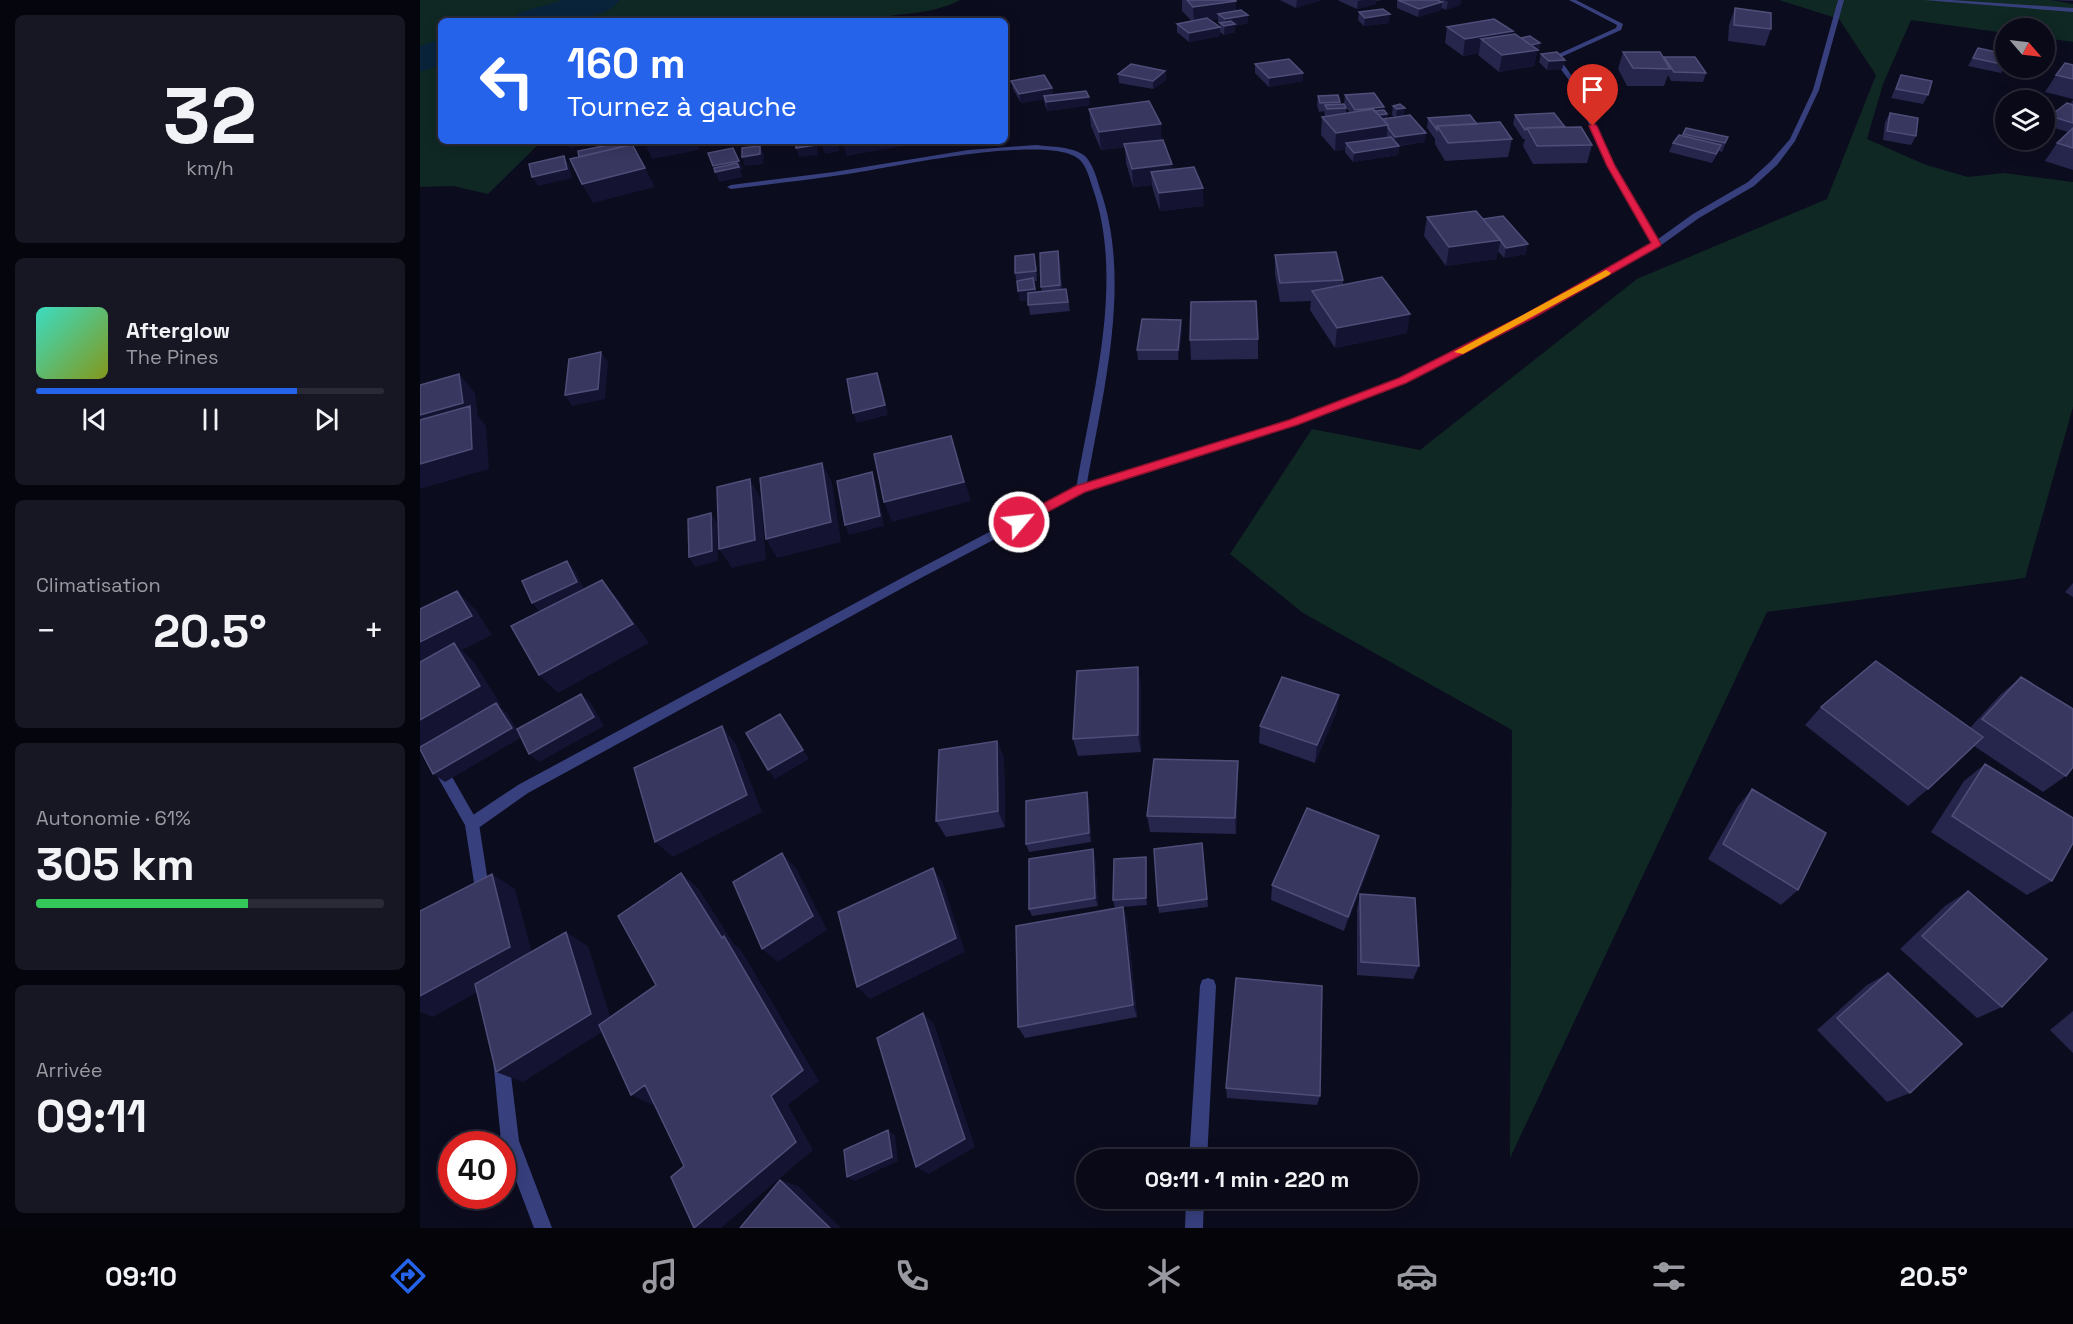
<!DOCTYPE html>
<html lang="fr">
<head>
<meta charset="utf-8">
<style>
  :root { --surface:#090917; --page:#171724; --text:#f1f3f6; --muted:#999aa1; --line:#292a36; --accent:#2563eb }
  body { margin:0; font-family:"Space Grotesk",sans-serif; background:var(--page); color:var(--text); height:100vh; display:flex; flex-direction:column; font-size:22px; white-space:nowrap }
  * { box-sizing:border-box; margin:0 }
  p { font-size:20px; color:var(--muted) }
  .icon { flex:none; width:33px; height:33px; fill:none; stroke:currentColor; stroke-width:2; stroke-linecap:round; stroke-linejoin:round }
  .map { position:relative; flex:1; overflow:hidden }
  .drawer { display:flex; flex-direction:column; gap:15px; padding:15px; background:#05050d; width:420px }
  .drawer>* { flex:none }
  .top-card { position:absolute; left:18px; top:18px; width:570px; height:126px; border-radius:9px; box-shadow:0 3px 15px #0003,0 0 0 2px var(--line); background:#2563eb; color:#fff; overflow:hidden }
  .needle { width:39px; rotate:118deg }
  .fabs { position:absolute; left:1575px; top:18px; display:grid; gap:12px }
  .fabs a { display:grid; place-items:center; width:60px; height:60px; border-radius:50%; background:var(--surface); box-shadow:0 3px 15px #0003,0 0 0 2px var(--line); font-size:30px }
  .speed { position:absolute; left:18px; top:1131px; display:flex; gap:12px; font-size:30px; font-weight:700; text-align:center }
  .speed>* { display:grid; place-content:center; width:78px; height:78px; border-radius:50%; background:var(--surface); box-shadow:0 3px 15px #0003,0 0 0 2px var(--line); line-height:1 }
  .speed .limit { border:9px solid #d22; background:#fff; color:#111 }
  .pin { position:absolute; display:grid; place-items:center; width:51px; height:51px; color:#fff; margin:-62px -26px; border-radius:50% 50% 50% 0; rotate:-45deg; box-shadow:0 0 6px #0007 }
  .pin .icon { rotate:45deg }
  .me { position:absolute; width:66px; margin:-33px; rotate:62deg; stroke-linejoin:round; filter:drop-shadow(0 0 4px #0008) }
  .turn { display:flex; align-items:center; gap:21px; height:126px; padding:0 30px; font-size:27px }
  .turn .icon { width:78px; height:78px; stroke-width:2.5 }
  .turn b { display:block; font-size:42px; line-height:51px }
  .big { font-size:45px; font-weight:800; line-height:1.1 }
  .drawer .widget { flex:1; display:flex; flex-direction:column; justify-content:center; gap:9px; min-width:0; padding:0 21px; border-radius:9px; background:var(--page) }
  .drawer .dial { align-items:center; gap:0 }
  .dial b { font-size:78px; line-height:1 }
  .song { display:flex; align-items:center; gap:18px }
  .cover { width:72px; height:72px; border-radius:9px; background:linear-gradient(135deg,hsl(170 70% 55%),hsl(70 70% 35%)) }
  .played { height:6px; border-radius:3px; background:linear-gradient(90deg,var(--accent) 75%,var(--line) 75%) }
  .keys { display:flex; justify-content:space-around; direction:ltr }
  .heat { display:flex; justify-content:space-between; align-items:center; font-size:33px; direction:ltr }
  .charge { height:9px; border-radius:4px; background:linear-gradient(90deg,#34c759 61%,var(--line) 0) }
  .trip { position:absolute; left:656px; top:1149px; width:342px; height:60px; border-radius:30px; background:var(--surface); box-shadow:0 3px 15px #0003,0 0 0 2px var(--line); font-weight:800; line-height:60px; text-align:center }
  .tabs { display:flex; height:96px; justify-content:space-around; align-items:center; background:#040409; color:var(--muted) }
  .tabs .icon { width:42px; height:42px }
  .tabs .active { color:var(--accent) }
  .tabs b { font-size:27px; color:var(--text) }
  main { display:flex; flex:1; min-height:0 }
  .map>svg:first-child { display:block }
  .green { fill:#0f2823 }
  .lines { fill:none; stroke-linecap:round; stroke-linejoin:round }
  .river { fill:#09233b; fill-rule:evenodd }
  .minor { fill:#37407d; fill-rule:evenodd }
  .tertiary { fill:#37407d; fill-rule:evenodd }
  .wall { fill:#26254c; fill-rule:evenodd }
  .shaded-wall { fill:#141332 }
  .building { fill:#383760; stroke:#4f4e79; stroke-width:1.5 }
  .route { fill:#e11d48; stroke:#92132f; stroke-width:1.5 }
  .slow { fill:#f59e0b }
</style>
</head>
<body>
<main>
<section class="drawer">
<div class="widget dial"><b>32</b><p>km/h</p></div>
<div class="widget">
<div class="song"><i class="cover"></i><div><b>Afterglow</b><p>The Pines</p></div></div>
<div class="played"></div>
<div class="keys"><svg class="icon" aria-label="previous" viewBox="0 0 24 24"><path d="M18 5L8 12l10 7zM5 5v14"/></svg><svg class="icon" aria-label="pause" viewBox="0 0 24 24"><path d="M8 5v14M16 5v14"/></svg><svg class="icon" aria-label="next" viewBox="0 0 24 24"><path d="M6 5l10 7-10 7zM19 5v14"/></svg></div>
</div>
<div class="widget"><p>Climatisation</p>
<div class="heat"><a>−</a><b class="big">20.5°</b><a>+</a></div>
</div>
<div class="widget"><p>Autonomie · 61%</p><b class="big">305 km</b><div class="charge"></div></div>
<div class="widget"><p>Arrivée</p><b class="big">09:11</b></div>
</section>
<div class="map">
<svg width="1653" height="1228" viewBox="0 0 1653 1228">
  <rect width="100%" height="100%" fill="#0c0c1f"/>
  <!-- green -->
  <path class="green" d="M0 0H540C511 16 475 12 444 21H21V141H122L68 194 33 186 0 187Z
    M1359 0H1631L1653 4V42L1625 38 1624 28H1586L1585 33 1491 20 1463 84 1447 139 1506 165 1548 177 1584 173 1653 182V407L1605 578 1347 612 1090 1158 1092 730 883 613 810 554 892 429 1000 450 1217 279 1407 199 1456 75 1419 19Z"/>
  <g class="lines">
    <!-- river -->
    <path class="river" d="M143 0H200C182 25 120 21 92 21L98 13Z
      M21 39V65L0 72V46Z"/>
    <!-- minor -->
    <path class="minor" d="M1149 0H1156L1203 24 1201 30 1139 58 1157 83 1195 166 1241 244 1240 246 1233 244 1187 166 1151 83 1132 57 1196 28 1197 25Z
      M616 145C631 147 652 146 665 156 673 164 677 179 680 189 713 282 682 395 666 489L661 493 656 489C672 395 705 282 673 189 670 180 667 167 660 160 632 132 469 168 428 174 389 180 350 184 311 189L307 187 311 185 414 172 548 150Z
      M19 761 24 763 59 824 70 895 68 900 63 902 58 900 56 895 45 825 12 767 14 763Z
      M788 978 794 980 796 986 787 1160H769L780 986 782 980Z
      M81 1051 87 1053 89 1059 99 1141 132 1228H114L81 1141 73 1059 75 1053Z
      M766 1198H784L783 1228H765Z"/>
    <!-- tertiary -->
    <path class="tertiary" d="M1418 0H1424L1399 90 1375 141 1357 165 1334 186 1279 218 1240 246 1113 318 985 383 877 424 665 492 499 579 108 793 57 829 52 831 47 829 45 824 47 819 98 785 491 573 657 486 869 420 979 379 1107 314 1234 242 1273 214 1328 182 1351 161 1370 139 1393 90Z
      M1504 0H1531L1653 8V12Z"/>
  </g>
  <!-- wall -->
  <path class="wall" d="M762 0H816V11L828 15V23L815 26V32L804 35 800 32V36L769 42 757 32V24L772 21 762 11ZM798 19V23L800 24V27L791 20Z
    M860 0H901L876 8Z
    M919 0H962L956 1V4L937 9 919 1Z
    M977 0H1041L1040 5 1026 10 1022 8 1021 10 998 17 977 8Z
    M1630 0H1653V1Z
    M1315 8 1351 29 1345 46 1308 41 1309 25Z
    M939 12 969 23 944 26 938 20Z
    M1027 27 1092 34 1101 38 1120 43 1119 51 1117 52 1114 66 1079 72 1058 55 1059 53 1043 56 1025 43Z
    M1558 48 1586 54V66L1581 73 1548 66Z
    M1203 52 1244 59V57L1286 73 1283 82 1251 81 1248 75 1244 86H1207L1198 69Z
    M1121 54 1145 60 1142 69 1127 70 1119 62Z
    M835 64 883 81 849 87 835 73Z
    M1653 65V99L1625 92 1636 75Z
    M745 71 746 80 733 89 699 83 698 74Z
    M1481 75 1508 95 1503 104 1471 98Z
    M591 81 632 88 633 95 670 105 628 111 625 105 624 99 601 103 593 89Z
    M925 95 964 110 967 114V119L975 117 972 115 973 106 980 104 984 116 1005 142 979 146 978 155 933 162 925 152V149L915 151 901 135 902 117 905 116 904 111 899 112 897 105 898 96 920 102V104L926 108V113H930L924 104Z
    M1653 100V170L1625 161 1637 143 1648 132 1624 125 1630 116 1650 104Z
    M669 109 742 140 752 169 784 206 740 211 733 190 732 185 713 187 706 163 705 147 681 150 671 126Z
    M1470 113 1496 136 1491 145 1463 140 1465 122Z
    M1095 115 1172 145 1167 163 1113 164 1103 146 1105 139H1103L1093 124Z
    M1008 118 1057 124 1092 139 1088 157 1025 161 1015 144V139L1007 128Z
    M1266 128 1308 137 1302 152 1299 151 1292 163 1249 152 1253 143 1262 136Z
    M1007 217 1063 219 1106 254 1084 258 1078 251 1076 259 1026 266 1004 236Z
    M855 255 923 280V285L987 333 915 348 890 310 891 301 860 302 855 274Z
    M640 261 642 289 648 299 650 311 610 315 608 300 600 301 595 273 616 264 617 281H614L616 292H622L621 287Z
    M761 320 762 330 758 360H718L717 350Z
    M838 339V359L771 360 770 340Z
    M1653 583V597L1645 592Z
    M1601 677 1646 776 1623 792 1554 746 1508 789 1488 806 1385 725 1401 707 1550 728 1580 695Z
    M721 685V752L658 756 653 739Z
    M919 695 916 713 895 763 839 743 840 726Z
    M577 741 584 758 585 827 526 837 516 821Z
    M1565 764 1632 881 1607 895 1511 832 1544 781Z
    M818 778 816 834 730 832 727 816Z
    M1332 789 1378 890 1361 905 1288 859 1318 806Z
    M667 792 669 801 671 842 609 852 606 844Z
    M782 843 788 907 739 913 738 906Z
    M955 852 924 931 851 900 852 885Z
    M675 857 678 906 612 916 609 909Z
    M727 865V905L703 907 707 921 717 1017 605 1038 598 1027 695 908 693 900Z
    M1548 891 1582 1007 1557 1018 1480 949 1525 906Z
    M940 894 999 966 993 979 937 975V909Z
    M1468 973 1490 1093 1467 1102 1397 1030 1447 985Z
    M1653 1011V1053L1630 1030Z
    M806 1088 900 1096 897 1105 807 1098Z"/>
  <!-- shaded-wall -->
  <path class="shaded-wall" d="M877 0H901L876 8Z
    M943 0H956V4L937 9 938 1Z
    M1018 0H1022L1021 2H1022L1021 10 998 17 999 9Z
    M1024 0H1041L1040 5 1026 10 1028 2Z
    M816 1V17L798 14V19L774 23 773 7Z
    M970 14 969 23 944 26 945 18Z
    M828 15V23L815 26V32L804 35 805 19Z
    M800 27V36L769 42V33Z
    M1093 31 1090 47 1061 39 1059 53 1043 56 1045 39Z
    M1120 43 1119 51 1117 52 1114 66 1079 72 1082 55 1106 46Z
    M1145 60 1142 69 1127 70 1129 61Z
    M745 71 746 80 733 89V81Z
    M883 73V81L849 87V78Z
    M632 88 634 97 624 96V99L601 103 599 94Z
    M669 97 670 105 628 111 626 102Z
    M964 107 963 115 967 114 966 123 934 119 935 110Z
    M985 108 984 117 976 118 977 109Z
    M741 124 742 142 704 144 705 147 681 150 679 132Z
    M968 125 966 143H926L925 149 915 151 916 133Z
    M1006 133 1005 142 974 146 975 137Z
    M146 141H191L150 148Z
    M224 141H277L279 150 232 159Z
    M395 141H397L398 155 379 157 376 148Z
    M422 141H480L482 146 427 156Z
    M491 141H514L492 145Z
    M417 142 420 151 405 154 402 145Z
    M340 146 344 155 343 164 325 166 322 157Z
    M979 146 978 155 933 162 934 153Z
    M144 156 149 165 152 178 118 186 112 177Z
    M319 161 323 170H320L323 177 299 182 293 166Z
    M752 164 753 183 731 172 732 185 713 187 712 169Z
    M225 168 235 187 173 203 162 184Z
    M783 188 784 206 740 211 739 193Z
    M1081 240 1076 259 1026 266 1029 247Z
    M1108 244 1106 254 1084 258 1086 248Z
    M638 251 640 261 642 295 640 285Z
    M614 254 616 264 617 281 616 271Z
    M613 278 617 299 600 301 598 291Z
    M990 314 987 333 915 348 917 328Z
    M761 320 762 330 758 360V350Z
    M181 352 188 362 185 399 152 406 145 395Z
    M457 373 461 383 468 415 437 423 433 413Z
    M39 374 55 393 58 416 66 426 69 469 0 489V415Z
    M531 436 551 501 472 522 464 502Z
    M402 463 412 483 421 542 357 558 346 539Z
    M452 472 456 482 464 526 429 535 425 525Z
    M330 479 341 499 346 560 312 568 299 549Z
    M291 513 297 523 298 561 275 567 269 557Z
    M147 561 155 571 166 592 121 613 112 603Z
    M182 580 198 599 229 643 138 693 119 675Z
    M37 591 56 610 72 635 42 650 54 662 81 705 79 706 86 712 102 737 25 782 13 774 78 706 0 750V642Z
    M718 667 721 685V752L718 735Z
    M161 694 171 703 184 726 119 762 109 754Z
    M919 695 916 713 895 763 897 745Z
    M360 714 389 759 355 779 348 770Z
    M302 726 316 744 342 812 253 857 235 842Z
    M577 741 584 758 585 827 578 811Z
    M818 761V778L816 834 815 818Z
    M667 792 669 801 671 842 669 833Z
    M959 836 955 852 924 931 928 917Z
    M673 849 675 857 678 906 675 898Z
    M362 853 376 868 407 930 358 962 342 949Z
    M726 857 727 865V905L726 898Z
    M513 868 523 883 545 952 450 999 437 987Z
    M261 873 278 888 314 944 321 950 399 1081 368 1105 393 1150 301 1228H274L302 938Z
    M72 874 95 889 114 960 13 1017 0 1012V996Z
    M703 907 707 921 717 1017 713 1005Z
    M146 932 168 946 193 1025 103 1082 76 1072Z
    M503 1013 514 1024 555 1147 509 1174 496 1167Z
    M225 1085 246 1095 233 1105 211 1095Z
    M468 1130 475 1135 478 1161 435 1181 427 1177Z
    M360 1180 378 1186 421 1228H410Z"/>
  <!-- building -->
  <path class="building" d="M767 0H816V1L773 7Z
    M978 0H1017L1022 2 999 9Z
    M1315 8 1351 13V29L1314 25Z
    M963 9 970 14 945 18 939 12Z
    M821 10 828 15 805 19 798 14Z
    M787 18 800 27 769 33 757 24Z
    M1074 19 1093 31 1045 39 1027 27Z
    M811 21 815 24 804 26 800 23Z
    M1095 34 1118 50 1082 55 1061 39Z
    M1110 36 1120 43 1111 45 1101 38Z
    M1558 48 1586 54V65L1553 58Z
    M1137 52 1145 60 1129 61 1121 54Z
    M1203 52H1240L1250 69 1213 68Z
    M1244 57H1275L1286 73 1254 72Z
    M869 59 883 73 849 78 835 64Z
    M1645 63 1653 65V79L1636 75Z
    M711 64 745 71 733 81 698 74Z
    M624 75 632 88 599 94 591 81Z
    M1481 75 1512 81 1508 95 1476 89Z
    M666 91 669 97 626 102 624 96Z
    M954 93 964 107 935 110 925 95Z
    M918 95 920 102 900 103 898 96Z
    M729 101 741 124 679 132 669 109Z
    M1647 103 1653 105V123L1630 116Z
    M924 104 926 108 907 109 905 105Z
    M980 104 985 108 977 109 973 106Z
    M953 109 968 125 916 133 902 117Z
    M964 110 967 114 959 115 954 111Z
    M1134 113 1145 127 1107 128V129L1105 130 1095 115Z
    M1470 113 1498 118 1496 136 1467 131Z
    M990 115 1006 133 975 137 968 128V125L963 119Z
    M1050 115 1057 124 1017 126V130L1008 118Z
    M1080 122 1092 139 1028 143 1017 126Z
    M1161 127 1172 145 1117 146 1107 128Z
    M1266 128 1308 137 1305 143 1263 134Z
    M1653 128V148L1637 143Z
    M1259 135 1301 145 1296 154 1253 143Z
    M971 137 979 146 934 153 926 143Z
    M743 140 752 164 712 169 704 144Z
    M208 141H210L211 145 159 157 158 151Z
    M376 141H395V145L376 148Z
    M401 141H417V142L402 145Z
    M212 144 225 168 162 184 150 159Z
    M340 146V154L322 157V148Z
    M313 148 319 161 293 166 288 153Z
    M144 156 147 169 112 177 109 164Z
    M317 163 319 167 295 172 294 168Z
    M774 167 783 188 739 193 731 172Z
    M1056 211 1081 240 1029 247 1007 217Z
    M1083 216 1108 244 1086 248 1063 219Z
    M638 251 640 285 621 287 620 253Z
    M916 252 923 280 860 283 855 255Z
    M614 254 616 271 595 273V256Z
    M962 277 990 314 917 328 892 291Z
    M613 278 615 289 598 291 597 281Z
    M646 289 648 302 608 305V293Z
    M836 301 838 339 770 340 771 302Z
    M722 319 761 320 758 350H717Z
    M181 352 178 389 145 395 149 359Z
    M457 373 465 405 433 413 427 379Z
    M39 374 43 403 0 415V385Z
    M50 406 52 449 0 464V420Z
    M531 436 544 482 464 502 454 454Z
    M402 463 411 522 346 539 340 478Z
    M452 472 460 516 425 525 417 481Z
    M330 479 335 540 299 549 297 487Z
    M291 513 292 551 269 557 268 519Z
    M147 561 157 582 112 603 102 581Z
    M182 580 213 624 119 675 91 626Z
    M37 591 52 616 0 642V609Z
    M34 643 60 686 0 720V662Z
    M1456 661 1563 737 1508 789 1401 707Z
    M718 667V735L653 739 657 671Z
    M862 677 919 695 897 745 840 726Z
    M1601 677 1653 709V767L1646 776 1562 719Z
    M161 694 174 717 109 754 97 729Z
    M76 703 92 728 13 774 0 749V747Z
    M360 714 383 750 348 770 326 733Z
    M302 726 327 795 235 842 214 768Z
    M577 741 578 811 516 821 519 750Z
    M734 759 818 761 815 818 727 816Z
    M1565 764 1653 818V843L1632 881 1532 816Z
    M1332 789 1406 833 1378 890 1303 844Z
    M667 792 669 833 606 844V801Z
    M887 808 959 836 928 917 852 885Z
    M782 843 787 899 738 906 734 849Z
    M673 849 675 898 609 909V859Z
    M362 853 393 916 342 949 313 882Z
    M726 857V898L693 900 694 859Z
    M513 868 536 938 437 987 418 912Z
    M261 873 302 938 304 936 383 1070 351 1096 376 1142 274 1228 251 1177 264 1166 225 1085 211 1095 179 1025 236 985 198 916Z
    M72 874 90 947 0 996V911Z
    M1548 891 1627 959 1582 1007 1502 936Z
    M940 894 995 898 999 966 941 962Z
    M703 907 713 1005 598 1027 596 926Z
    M146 932 171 1014 76 1072 55 984Z
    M1468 973 1542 1044 1490 1093 1417 1018Z
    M816 978 902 986 900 1096 806 1088Z
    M503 1013 545 1139 496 1167 457 1038Z
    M468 1130 472 1157 427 1177 424 1150Z
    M360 1180 410 1228H320Z"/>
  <!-- route -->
  <path class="route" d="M1173 123 1177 126 1195 166 1241 244 1240 246 1113 318 986 383 877 425 665 492 603 525H594V519L656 486 869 420 979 378 1106 314 1231 243 1187 166 1169 126Z"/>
  <!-- slow -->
  <path class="slow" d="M1186 270 1191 273 1189 275 1043 354 1034 352Z"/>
</svg>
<div class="fabs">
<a><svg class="needle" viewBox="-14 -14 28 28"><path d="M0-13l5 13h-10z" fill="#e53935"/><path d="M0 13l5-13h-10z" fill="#999aa1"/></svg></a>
<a><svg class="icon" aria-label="layers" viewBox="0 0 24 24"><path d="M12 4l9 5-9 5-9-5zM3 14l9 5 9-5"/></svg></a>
</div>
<div class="speed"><div class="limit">40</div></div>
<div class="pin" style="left:1173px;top:126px;background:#d93025"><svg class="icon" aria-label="arrive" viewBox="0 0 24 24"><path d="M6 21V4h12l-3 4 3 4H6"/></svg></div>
<svg class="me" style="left:599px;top:522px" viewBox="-20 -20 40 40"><circle r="17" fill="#e11d48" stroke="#fff" stroke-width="3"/><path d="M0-11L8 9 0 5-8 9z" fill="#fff"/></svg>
<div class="trip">09:11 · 1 min · 220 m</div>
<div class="top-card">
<div class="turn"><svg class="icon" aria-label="left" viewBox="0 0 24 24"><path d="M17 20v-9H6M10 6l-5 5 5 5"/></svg><div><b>160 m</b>Tournez à gauche</div></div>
</div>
</div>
</main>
<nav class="tabs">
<b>09:10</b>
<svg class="icon active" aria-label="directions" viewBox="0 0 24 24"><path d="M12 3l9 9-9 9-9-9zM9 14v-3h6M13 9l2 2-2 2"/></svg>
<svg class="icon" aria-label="music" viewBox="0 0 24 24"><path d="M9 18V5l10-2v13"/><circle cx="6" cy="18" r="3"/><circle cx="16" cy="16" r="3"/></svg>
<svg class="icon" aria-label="phone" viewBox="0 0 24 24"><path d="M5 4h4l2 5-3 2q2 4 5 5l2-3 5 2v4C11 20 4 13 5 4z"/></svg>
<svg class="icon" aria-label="climate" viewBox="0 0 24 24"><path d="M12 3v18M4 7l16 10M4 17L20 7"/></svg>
<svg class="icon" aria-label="car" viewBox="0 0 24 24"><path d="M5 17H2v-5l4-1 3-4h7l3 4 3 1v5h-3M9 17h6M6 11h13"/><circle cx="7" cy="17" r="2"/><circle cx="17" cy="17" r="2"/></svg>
<svg class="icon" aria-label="filters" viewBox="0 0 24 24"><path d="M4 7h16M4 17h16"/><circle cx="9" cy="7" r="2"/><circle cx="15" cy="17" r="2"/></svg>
<b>20.5°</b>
</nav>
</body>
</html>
